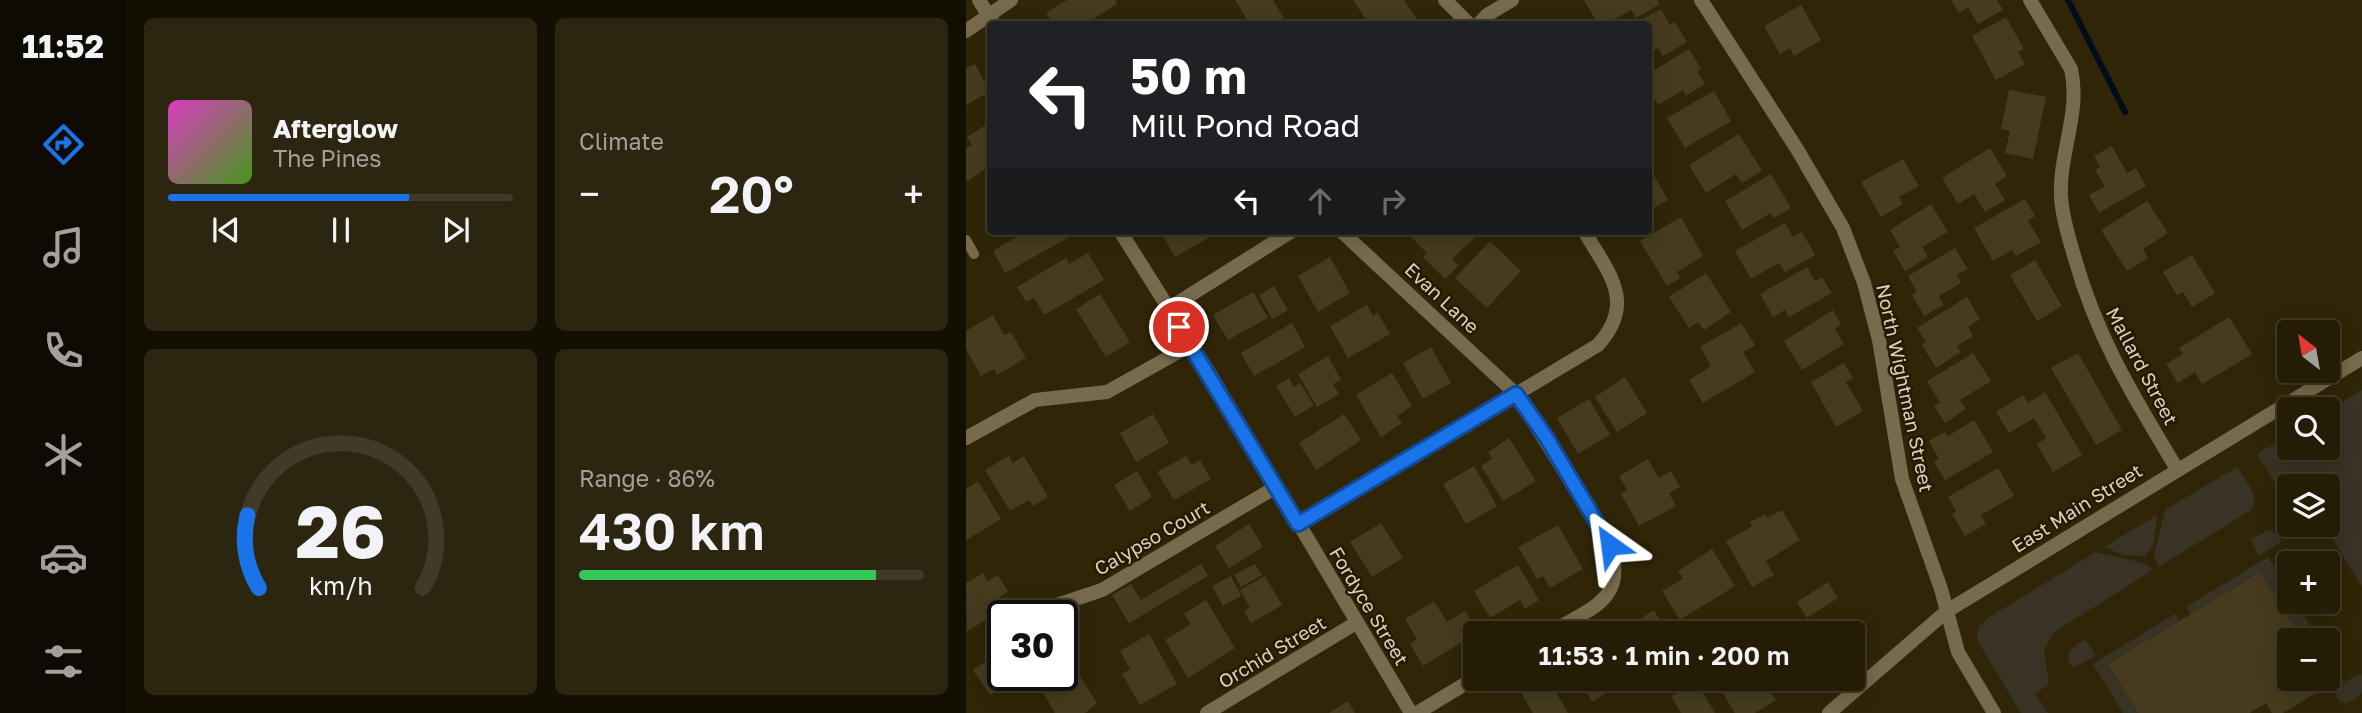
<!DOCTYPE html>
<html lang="en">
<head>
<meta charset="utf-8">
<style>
  :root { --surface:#241c05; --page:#2c250f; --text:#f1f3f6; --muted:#a3a19a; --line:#413a27; --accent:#1a73e8 }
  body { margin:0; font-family:"Golos Text",sans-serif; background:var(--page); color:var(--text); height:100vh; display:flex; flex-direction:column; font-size:26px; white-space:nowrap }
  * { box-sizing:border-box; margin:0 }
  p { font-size:23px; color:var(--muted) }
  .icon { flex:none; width:38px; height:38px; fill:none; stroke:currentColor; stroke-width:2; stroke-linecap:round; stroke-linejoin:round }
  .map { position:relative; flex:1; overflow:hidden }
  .drawer { display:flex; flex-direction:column; gap:18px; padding:18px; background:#140f03; width:840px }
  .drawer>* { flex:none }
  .banner { position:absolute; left:21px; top:21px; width:665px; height:214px; border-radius:7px; box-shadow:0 4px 18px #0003,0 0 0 2px var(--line); background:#202124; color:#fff; overflow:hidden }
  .needle { width:46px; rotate:329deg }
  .controls { position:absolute; left:1311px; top:320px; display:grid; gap:14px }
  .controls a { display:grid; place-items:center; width:63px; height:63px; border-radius:7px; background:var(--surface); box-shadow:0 4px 18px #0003,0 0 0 2px var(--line); font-size:35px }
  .speed { position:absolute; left:21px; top:600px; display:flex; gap:14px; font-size:35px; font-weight:700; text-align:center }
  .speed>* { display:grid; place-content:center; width:91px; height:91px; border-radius:50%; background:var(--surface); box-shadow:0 4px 18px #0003,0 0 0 2px var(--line); line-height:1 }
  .speed .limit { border:4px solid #111; border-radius:10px; background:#fff; color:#111 }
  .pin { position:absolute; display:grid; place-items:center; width:60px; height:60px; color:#fff; margin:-30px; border:4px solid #fff; border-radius:50%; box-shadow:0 2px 7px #0007 }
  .me { position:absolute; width:77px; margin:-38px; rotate:329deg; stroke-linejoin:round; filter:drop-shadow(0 0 5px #0008) }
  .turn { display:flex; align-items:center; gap:24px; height:147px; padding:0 28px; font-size:32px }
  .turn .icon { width:91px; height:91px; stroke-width:2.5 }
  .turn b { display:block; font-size:49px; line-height:60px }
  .lanes { display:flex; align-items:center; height:66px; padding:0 28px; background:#0003; justify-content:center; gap:35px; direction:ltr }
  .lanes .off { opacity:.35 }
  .big { font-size:52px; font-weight:600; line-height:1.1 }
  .drawer .widget { flex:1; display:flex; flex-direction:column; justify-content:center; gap:10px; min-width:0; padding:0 24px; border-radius:10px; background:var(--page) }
  .drawer .dial { align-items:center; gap:0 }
  .dial svg { height:182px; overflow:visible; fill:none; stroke:var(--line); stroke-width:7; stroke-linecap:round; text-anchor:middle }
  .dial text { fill:var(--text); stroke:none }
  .song { display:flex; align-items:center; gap:21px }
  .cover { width:84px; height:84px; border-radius:10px; background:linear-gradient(135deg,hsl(310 70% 55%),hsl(100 70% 35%)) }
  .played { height:7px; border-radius:4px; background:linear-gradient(90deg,var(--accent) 70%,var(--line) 70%) }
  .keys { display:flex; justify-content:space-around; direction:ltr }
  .heat { display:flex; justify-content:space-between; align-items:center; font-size:38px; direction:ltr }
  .charge { height:10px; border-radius:5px; background:linear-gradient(90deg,#34c759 86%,var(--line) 0) }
  .drawer .tiles { flex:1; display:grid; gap:18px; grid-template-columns:repeat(2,1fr) }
  .trip { position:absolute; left:497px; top:621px; width:402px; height:70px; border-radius:7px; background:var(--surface); box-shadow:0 4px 18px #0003,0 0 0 2px var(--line); font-weight:600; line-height:70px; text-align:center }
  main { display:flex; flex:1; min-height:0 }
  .dock { display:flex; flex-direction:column; width:126px; justify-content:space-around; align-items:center; background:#0e0b02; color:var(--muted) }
  .dock .icon { width:49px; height:49px }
  .dock .current { color:var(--accent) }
  .dock b { font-size:32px; color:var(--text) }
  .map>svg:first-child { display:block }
  .green { fill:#393325 }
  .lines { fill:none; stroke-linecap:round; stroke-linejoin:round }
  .stream { stroke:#000e1c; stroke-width:6 }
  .building { fill:#463b1e }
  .service { stroke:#776a4d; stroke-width:10 }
  .minor { stroke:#776a4d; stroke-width:14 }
  .tertiary { stroke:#776a4d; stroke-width:14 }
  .route-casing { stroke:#114b97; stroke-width:18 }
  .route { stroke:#1a73e8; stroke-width:12 }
  .labels { text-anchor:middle; stroke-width:5; stroke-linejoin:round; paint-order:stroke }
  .street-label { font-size:19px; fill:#d9d2c2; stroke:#261b00 }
</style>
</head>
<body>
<main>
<nav class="dock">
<b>11:52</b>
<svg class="icon current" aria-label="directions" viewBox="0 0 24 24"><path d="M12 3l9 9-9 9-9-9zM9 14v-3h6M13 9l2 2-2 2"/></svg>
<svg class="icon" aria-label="music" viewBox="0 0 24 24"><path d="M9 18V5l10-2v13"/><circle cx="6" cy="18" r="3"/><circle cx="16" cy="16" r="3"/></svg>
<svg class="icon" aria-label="phone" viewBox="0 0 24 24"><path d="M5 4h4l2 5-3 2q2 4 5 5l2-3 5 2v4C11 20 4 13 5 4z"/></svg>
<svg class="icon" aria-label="climate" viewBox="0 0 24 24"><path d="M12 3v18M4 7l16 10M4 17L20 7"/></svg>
<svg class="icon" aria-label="car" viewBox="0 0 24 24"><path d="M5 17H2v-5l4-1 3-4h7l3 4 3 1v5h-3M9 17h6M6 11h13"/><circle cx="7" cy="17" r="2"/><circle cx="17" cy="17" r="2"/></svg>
<svg class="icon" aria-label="filters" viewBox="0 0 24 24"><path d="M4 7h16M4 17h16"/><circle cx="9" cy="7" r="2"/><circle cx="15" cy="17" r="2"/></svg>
</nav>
<section class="drawer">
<div class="tiles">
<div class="widget">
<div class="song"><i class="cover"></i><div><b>Afterglow</b><p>The Pines</p></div></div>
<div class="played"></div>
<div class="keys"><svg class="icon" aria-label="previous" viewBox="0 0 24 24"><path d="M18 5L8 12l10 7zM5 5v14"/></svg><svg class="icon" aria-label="pause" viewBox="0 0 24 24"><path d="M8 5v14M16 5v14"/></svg><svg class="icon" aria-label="next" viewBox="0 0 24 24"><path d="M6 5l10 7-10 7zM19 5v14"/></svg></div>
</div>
<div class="widget"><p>Climate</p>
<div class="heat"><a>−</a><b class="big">20°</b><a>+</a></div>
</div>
<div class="widget dial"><svg viewBox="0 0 100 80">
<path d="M14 69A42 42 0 1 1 86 69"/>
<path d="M14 69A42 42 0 0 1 9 37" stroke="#1a73e8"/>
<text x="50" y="56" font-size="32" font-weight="700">26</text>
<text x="50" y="72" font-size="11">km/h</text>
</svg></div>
<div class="widget"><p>Range · 86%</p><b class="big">430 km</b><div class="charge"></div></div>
</div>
</section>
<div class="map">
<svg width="1396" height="713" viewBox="0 0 1396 713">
  <rect width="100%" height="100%" fill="#302507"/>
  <!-- green -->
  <path class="green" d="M1396 390V587L1358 525H1362V486H1335L1331 482 1319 490 1313 489 1291 454 1323 435V448H1362V411Z
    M1271 467C1279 481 1295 495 1284 511L1192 567 1188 555 1199 510Z
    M1191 515 1187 546 1179 556 1157 555 1138 547Z
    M1303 530 1313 535 1315 542 1293 556 1285 539Z
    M1130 552C1145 557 1180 560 1187 570L1087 633 1078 651 1083 685 1069 693 1082 713H1055L1011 640 1012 627 1022 618Z
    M1302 557 1323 591V602H1330L1353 640H1336L1294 572 1225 614 1220 607Z
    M1209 614 1213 621 1142 664 1172 713H1157L1127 664Z
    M1119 639 1130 656 1107 668 1102 660 1103 651Z
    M1362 654 1378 682 1396 674V693L1381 704 1374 702 1360 679Z"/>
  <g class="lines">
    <!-- stream -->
    <path class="stream" d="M1102 0 1159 112"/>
  </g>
  <!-- building -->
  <path class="building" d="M101 0H149L151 4 127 19 130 24H87L80 13Z
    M269 0H307L321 24H284Z
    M387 0H438L454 24H403Z
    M618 0H691L694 4 670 18 665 10 639 24H632Z
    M985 0H1031L1037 10 1012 24 1002 7 993 13Z
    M835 5 855 40 828 56 824 48 814 54 798 26Z
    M695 9 704 25 709 22 721 42 697 56 692 48 682 54V24H668Z
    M1040 17 1058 49 1052 52 1059 64 1030 80 1006 36Z
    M723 49 735 69 731 72 739 84 720 96 717 90 692 105 682 90V74Z
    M9 64 24 92 0 105V68Z
    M1043 90 1080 97 1067 159 1039 153 1044 131 1035 129Z
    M748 91 765 121 719 148 701 118Z
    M24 122V166L0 182V148L6 145 1 137Z
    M773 134 796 171 776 183 770 174 740 193 723 165Z
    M1146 146 1161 173 1170 168 1180 186 1133 213 1123 195 1139 186 1129 170 1134 167 1128 156Z
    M1024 148 1041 176 1029 184 1039 200 1019 212 1008 194 992 204 976 178Z
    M937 159 953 186 933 197 937 204 915 217 895 182Z
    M682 165 702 200 682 211Z
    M805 174 825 208 808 218 805 213 776 230 759 201Z
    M1059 199 1069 216 1062 221 1075 242 1050 256 1046 250 1027 261 1008 228Z
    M1181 201 1202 233 1177 249 1182 258 1161 271 1135 230Z
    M965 204 982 232 956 247 962 257 939 271 927 251 934 247 924 230Z
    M715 217 737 256 711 272 714 278 701 286 674 241Z
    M819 223 827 237 836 232 849 255 819 272 813 263 785 279 769 251Z
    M61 231H107L109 234 39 273 27 251Z
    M198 231H240L244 237 209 257 196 234Z
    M452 231H505L510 236 486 259 493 265 479 279 457 257 461 253 446 238Z
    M524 241 555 271 521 308 489 278Z
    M989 248 1002 269 991 275 995 283 973 296 978 305 958 316 946 295 951 292 942 276Z
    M122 253 138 280 78 315 68 298 60 302 51 287 100 258 103 264Z
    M1226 255 1249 293 1226 307 1217 292 1211 295 1197 272Z
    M364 257 384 293 352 312 332 276Z
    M1069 260 1096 306 1071 321 1044 275Z
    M841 267 849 281 856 277 866 293 823 317 819 310 807 317 794 294Z
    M740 273 765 312 738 330 732 322 723 328 703 297Z
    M308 286 322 310 306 319 293 295Z
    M287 292 302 318 262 340 247 315Z
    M134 294 164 342 140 357 110 309Z
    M1001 297 1014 319 1002 327 1007 336 991 346 995 352 970 368 956 345 960 342 951 328Z
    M401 305 407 316 412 313 424 334 382 358 364 326Z
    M867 310 875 324 869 329 878 344 836 370 818 341Z
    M27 315 38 335 45 332 60 358 31 375 28 369 15 376 0 349V331Z
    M1263 317 1286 354 1236 384 1229 372 1212 383 1200 364 1217 354 1213 348Z
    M326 323 339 347 288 376 275 353Z
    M775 323 789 345 777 352 789 372 737 403 723 380 745 366 734 347Z
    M465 347 485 383 457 399 437 363Z
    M1007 353 1025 381 994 400 1000 409 979 423 968 406 974 403 961 381Z
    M1112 353 1156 430 1130 445 1085 368Z
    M362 356 375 380 367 384 373 394 351 407 332 374Z
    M878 363 887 378 880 382 897 411 870 427 845 382Z
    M426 373 446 406 431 416 436 423 415 437 390 395Z
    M659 377 681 413 651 432 629 397Z
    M323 378 328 387 334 383 348 405 329 417 310 386Z
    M1079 392 1116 455 1087 472 1071 444 1080 438 1068 418 1043 433 1030 412 1057 395 1062 403Z
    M623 399 644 435 612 454 591 418Z
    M187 414 203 443 170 462 154 433Z
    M378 414 395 440 350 470 333 443Z
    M1008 420 1027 452 979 480 968 462 973 459 963 441 979 432 982 436Z
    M543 438 570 481 537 501 515 466 526 459 522 452Z
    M43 456 47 463 58 456 82 497 67 506 63 500 44 511 19 470Z
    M220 456 226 465 234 460 245 479 208 500 191 472Z
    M682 459 693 478 705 471 714 487 703 493 710 506 673 526 655 494 661 490 653 476Z
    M508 466 531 506 500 524 477 484Z
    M1032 468 1048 496 1015 515 1020 524 999 536 986 514 990 511 982 497Z
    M171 471 186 497 164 511 148 485Z
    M12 481 35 519 0 540V489Z
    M816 510 834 540 800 561 808 575 786 587 760 541 786 526 784 522 799 514 801 518Z
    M415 523 437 558 406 577 384 542Z
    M283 524 297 547 263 568 249 546Z
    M592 525 617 569 584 588 577 576 571 579 552 547Z
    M746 549 769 586 714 620 696 591 717 579 712 571Z
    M235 564 242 576 163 623 146 595 165 584 175 600Z
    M289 564 296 575 275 587 268 575Z
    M552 565 573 600 559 609 554 600 524 618 508 591Z
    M1294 572 1336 640H1323V679H1360L1363 685 1317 713H1306L1300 703 1284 713H1172L1142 664Z
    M17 573 21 581 32 575 42 592 32 598 39 609 1 631 0 583Z
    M265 576 275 596 257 606 246 586Z
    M299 576 316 605 285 623 278 611 284 608 274 590Z
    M862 582 872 598 841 618 831 602Z
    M240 600 269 648 222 678 199 640 225 624 218 614Z
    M468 601 481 622 499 611 512 632 457 666 444 644 451 639 439 619Z
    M688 610 702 634H649Z
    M183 634 211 684 174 705 156 674 164 669 154 651Z
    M37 649V676H53L24 695 7 670Z
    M112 673 131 703 119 713H89L78 694Z
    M578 679H582L602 713H567L555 693Z
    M612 679H662L626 702Z
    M751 679H777L783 688 797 680 810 700 789 713H769L749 681Z
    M798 679H824L806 691Z
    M730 682 749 713H715L705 696Z
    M382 701 389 713H363Z"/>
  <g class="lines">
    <!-- service -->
    <path class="service" d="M0 240 8 254"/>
    <!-- minor -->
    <path class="minor" d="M13 0 28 24
      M479 0 503 24
      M735 0 831 149 877 228 898 283 913 340 936 479 975 589 992 652 1028 713
      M1064 0 1105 69C1115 112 1093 153 1095 196 1096 217 1103 238 1109 259 1132 340 1168 397 1211 469
      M513 24 521 15 546 0
      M0 31 45 0
      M154 231 244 374 445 713
      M375 231 550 394 644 545C662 601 624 608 582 634
      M202 309 326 231
      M0 438 69 400 141 392 225 345
      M333 524 632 345C671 302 642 272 618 231
      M76 610 136 590 310 487
      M241 713 390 623
      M451 713 509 678"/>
    <!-- tertiary -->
    <path class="tertiary" d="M863 713 981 611 1396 358"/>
  </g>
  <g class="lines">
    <defs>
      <path id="route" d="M213 327 332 524 550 394 580 437 644 545"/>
    </defs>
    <!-- route casing -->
    <use href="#route" class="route-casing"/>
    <!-- route -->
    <use href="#route" class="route"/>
  </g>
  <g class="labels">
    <!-- street labels -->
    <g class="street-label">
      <text transform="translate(476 298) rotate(43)" y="7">Evan Lane</text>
      <text transform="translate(1176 366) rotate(62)" y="7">Mallard Street</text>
      <text transform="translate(939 388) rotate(78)" y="7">North Wightman Street</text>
      <text transform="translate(1111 508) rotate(-32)" y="7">East Main Street</text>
      <text transform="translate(186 538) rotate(-30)" y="7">Calypso Court</text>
      <text transform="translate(403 606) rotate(59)" y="7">Fordyce Street</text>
      <text transform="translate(306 652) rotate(-31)" y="7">Orchid Street</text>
    </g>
  </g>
</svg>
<div class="controls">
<a><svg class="needle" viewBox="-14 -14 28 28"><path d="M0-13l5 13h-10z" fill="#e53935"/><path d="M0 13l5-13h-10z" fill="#a3a19a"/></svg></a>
<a><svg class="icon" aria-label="search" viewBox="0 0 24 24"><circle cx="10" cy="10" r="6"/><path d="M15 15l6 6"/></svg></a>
<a><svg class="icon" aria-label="layers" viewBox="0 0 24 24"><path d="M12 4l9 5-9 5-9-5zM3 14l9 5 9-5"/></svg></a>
<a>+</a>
<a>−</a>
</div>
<div class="speed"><div class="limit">30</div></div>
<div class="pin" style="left:213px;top:327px;background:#d93025"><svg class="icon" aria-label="arrive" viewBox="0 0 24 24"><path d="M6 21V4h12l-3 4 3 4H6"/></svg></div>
<svg class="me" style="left:644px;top:545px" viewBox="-20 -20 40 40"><path d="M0-17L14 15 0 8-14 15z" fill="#1a73e8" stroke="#fff" stroke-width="4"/></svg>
<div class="trip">11:53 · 1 min · 200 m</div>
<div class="banner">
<div class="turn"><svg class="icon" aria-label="left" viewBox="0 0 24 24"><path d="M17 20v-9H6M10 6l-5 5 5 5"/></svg><div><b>50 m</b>Mill Pond Road</div></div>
<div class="lanes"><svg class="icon" aria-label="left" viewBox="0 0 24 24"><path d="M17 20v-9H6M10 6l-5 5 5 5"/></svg><svg class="icon off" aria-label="ahead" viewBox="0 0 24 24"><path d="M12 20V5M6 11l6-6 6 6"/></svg><svg class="icon off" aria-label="right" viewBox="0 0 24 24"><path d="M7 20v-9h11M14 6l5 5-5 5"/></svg></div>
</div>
</div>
</main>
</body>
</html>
